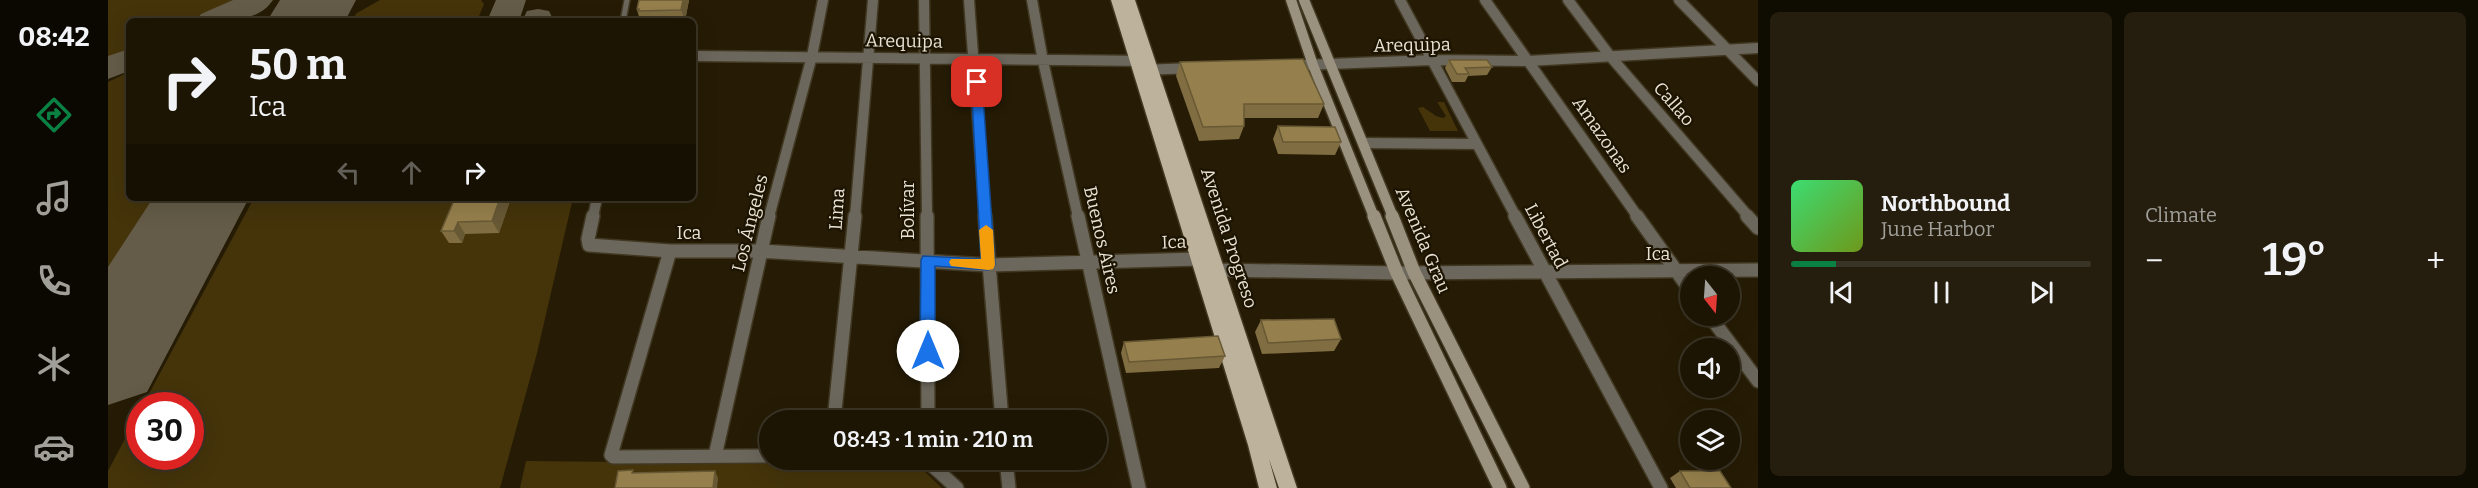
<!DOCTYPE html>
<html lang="en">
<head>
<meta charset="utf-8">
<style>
  :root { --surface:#1c1504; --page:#251e0e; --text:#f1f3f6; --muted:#a09f9a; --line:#3a3426; --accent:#0b8043 }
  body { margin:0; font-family:Bitter,serif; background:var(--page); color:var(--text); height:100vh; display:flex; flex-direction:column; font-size:22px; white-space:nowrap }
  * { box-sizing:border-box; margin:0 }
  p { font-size:20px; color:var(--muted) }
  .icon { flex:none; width:33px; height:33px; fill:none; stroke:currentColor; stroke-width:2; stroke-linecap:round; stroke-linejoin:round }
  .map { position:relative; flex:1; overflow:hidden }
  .sheet { display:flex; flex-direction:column; gap:12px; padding:12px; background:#0f0c02; width:720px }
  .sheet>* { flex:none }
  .top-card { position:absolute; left:18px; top:18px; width:570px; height:183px; border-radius:9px; box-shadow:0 6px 24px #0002,0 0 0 2px var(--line); background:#1c1504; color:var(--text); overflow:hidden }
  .needle { width:39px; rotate:163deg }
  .controls { position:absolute; left:1572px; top:266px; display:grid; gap:12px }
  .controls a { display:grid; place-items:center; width:60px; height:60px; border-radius:50%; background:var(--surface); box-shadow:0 6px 24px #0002,0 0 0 2px var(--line); font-size:30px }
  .speed { position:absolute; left:18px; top:392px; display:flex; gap:12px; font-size:30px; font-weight:700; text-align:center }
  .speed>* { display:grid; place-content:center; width:78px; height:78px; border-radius:50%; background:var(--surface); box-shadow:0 6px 24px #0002,0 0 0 2px var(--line); line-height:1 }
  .speed .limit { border:9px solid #d22; background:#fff; color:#111 }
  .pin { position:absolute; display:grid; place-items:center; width:51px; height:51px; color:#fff; margin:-26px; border-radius:12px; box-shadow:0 3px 9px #0006 }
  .me { position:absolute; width:66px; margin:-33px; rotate:0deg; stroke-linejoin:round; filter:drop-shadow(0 0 4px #0008) }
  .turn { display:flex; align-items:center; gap:21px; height:126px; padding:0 24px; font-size:27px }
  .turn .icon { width:78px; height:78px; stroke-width:2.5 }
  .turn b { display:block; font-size:42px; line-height:51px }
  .lanes { display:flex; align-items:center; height:57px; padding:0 24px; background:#0003; justify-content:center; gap:30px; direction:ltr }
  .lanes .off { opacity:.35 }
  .big { font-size:45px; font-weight:600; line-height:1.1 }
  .sheet .tile { flex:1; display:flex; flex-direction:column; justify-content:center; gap:9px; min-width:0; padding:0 21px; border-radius:9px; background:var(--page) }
  .song { display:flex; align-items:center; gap:18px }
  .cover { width:72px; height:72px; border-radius:9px; background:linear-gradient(135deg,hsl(140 70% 55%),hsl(80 70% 35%)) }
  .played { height:6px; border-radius:3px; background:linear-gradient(90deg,var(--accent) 15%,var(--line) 15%) }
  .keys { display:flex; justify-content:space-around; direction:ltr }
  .heat { display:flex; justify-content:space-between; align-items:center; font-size:33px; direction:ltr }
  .sheet .tiles { flex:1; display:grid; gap:12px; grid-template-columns:repeat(2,1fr) }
  .trip { position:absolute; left:651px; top:410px; width:348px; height:60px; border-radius:30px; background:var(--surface); box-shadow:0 6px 24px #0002,0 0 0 2px var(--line); font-weight:600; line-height:60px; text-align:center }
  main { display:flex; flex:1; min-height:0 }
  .tab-bar { display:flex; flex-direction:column; width:108px; justify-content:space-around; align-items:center; background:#0b0802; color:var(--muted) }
  .tab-bar .icon { width:42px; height:42px }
  .tab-bar .current { color:var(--accent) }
  .tab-bar b { font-size:27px; color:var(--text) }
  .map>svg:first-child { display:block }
  .green { fill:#45340a }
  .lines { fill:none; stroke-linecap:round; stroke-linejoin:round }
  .taxiway { fill:#645c48; fill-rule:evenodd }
  .runway { fill:#645c48; fill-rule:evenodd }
  .lane-casing { stroke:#413822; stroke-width:8 }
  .street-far1-casing { stroke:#413822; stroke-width:13 }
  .street-casing { stroke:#413822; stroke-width:16 }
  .secondary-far1-casing { stroke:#413822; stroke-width:13 }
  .secondary-casing { stroke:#413822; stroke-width:16 }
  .primary-casing { stroke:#413822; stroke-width:3 }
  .lane { stroke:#6c675c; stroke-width:5 }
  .street-far1 { stroke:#6c675c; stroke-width:10 }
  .street { stroke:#6c675c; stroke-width:13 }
  .secondary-far1 { stroke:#9a917f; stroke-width:10 }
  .secondary { stroke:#9a917f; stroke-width:13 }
  .primary { fill:#bdb29b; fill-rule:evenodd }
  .wall { fill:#806d41 }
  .shaded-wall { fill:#685935 }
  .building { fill:#957f4c; stroke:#685935; stroke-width:1.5 }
  .route { fill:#1a73e8; stroke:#114b97; stroke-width:1.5 }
  .slow { fill:#f59e0b }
  .labels { text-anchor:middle; stroke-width:4.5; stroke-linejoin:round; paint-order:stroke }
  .street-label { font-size:18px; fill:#e9e2d4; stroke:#1c1300 }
</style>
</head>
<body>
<main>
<nav class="tab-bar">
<b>08:42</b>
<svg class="icon current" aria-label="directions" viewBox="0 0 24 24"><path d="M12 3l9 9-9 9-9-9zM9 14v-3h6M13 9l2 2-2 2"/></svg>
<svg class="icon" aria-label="music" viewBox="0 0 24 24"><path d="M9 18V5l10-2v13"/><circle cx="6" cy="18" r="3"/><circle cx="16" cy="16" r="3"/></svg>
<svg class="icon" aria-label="phone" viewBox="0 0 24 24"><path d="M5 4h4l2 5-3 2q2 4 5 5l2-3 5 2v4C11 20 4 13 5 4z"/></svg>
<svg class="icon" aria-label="climate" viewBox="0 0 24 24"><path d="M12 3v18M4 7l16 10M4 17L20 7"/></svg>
<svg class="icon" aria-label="car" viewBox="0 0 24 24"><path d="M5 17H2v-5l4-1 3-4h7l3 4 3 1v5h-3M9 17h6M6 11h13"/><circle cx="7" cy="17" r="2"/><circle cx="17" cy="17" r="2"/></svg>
</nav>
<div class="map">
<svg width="1650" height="488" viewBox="0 0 1650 488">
  <rect width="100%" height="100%" fill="#261c05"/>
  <!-- green -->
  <path class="green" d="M0 0H130L83 21H21V49L0 58Z
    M272 0H373L376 4 369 21H242L249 13Z
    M21 72V198H49L0 276V82Z
    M1329 102H1336L1350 131H1322L1310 108 1315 107 1328 116 1335 118 1338 116Z
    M146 198H465L429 353 392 488H0V471L31 412 32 456H82V405H35Z
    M418 461 810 465 834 488H412Z"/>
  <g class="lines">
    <!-- taxiway -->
    <path class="taxiway" d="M125 0H165C149 24 114 21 88 21L93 14Z
      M388 0H418L411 21H379Z
      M430 9 441 11 446 21H414L419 11Z
      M21 49V71L0 79V56Z"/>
    <!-- runway -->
    <path class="runway" d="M172 0H248L237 21H159Z
      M45 198H141L39 392 0 405V267Z"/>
    <defs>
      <path id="lane" d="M515 21 519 0"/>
      <path id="street-far1" d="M816 0 819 217
        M861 0 877 217
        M924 0 935 61 970 217
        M1292 0 1408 217
        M1377 0 1530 217
        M1460 0 1502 56 1641 217
        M1571 0 1650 81
        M585 56 1038 61
        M1196 65 1324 60 1420 61 1650 48
        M1034 70 1085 68
        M1256 143 1369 144
        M485 217 489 198
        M661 217 704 56 715 0
        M747 217 765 0"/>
      <path id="street" d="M485 216 480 239 481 245 562 251H652L880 265 1091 259 1111 270 1289 273 1650 270
        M819 216 820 420
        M877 216 894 420
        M970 216 1031 488
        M1407 216 1553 488
        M1529 216 1582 290
        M1639 216 1650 228
        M562 251 503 455 505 457 662 456
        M1601 315 1650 381
        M726 420 747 216
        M607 456 661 216
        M773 459 819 461 849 488
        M898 459 901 488"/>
      <path id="secondary-far1" d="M1183 0 1205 65 1266 217
        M1196 0 1285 217"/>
      <path id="secondary" d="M1266 216 1289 273 1392 488
        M1284 216 1306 272 1415 488"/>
      <path id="primary" d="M1003 0H1015L1060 139 1015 0H1027L1189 488H1171L1161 459 1169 488H1151L1140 445Z"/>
    </defs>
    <!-- lane casing -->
    <use href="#lane" class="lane-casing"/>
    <!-- street-far1 casing -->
    <use href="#street-far1" class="street-far1-casing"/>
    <!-- street casing -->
    <use href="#street" class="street-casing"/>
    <!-- secondary-far1 casing -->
    <use href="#secondary-far1" class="secondary-far1-casing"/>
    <!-- secondary casing -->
    <use href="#secondary" class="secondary-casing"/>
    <!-- primary casing -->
    <use href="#primary" class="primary-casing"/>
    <!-- lane -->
    <use href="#lane" class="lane"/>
    <!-- street-far1 -->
    <use href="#street-far1" class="street-far1"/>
    <!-- street -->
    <use href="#street" class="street"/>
    <!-- secondary-far1 -->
    <use href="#secondary-far1" class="secondary-far1"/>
    <!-- secondary -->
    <use href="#secondary" class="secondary"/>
    <!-- primary -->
    <use href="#primary" class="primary"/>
  </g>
  <!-- wall -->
  <path class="wall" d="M531 0H581L577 21H532L529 9Z
    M1341 60 1384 67 1379 75 1360 76 1357 82H1344L1337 68Z
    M1072 62 1216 104 1210 118H1136V126L1131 139 1091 141 1068 76Z
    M1170 126 1233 142 1227 155 1170 154 1165 139Z
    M347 198H403L391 233 357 234 354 243H341L333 231Z
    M1153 320 1233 339 1226 351 1154 354 1147 332Z
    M1016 342 1117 356 1111 368 1018 373 1013 353Z
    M1572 471 1623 488H1568L1562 478Z"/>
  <!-- shaded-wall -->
  <path class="shaded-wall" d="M575 0H581L577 21 573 10Z
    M392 198H403L391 233 384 221Z
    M350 222 357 234 354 243 346 231Z
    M607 471 610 478 609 488H605Z"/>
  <!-- building -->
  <path class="building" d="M531 0H575L573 10 530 11 531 9H529Z
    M1195 59 1216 104H1136V126L1095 127 1072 62Z
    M1341 60H1379L1384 67 1357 68 1361 74H1349Z
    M1170 126 1227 127 1233 142H1175Z
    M347 198H392L384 221 350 222 346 231H333Z
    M1226 319 1233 339 1160 343 1153 320Z
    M1110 336 1117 356 1021 362 1016 342Z
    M525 470 524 473 607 471 605 488H507L510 471Z
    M1572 471H1612L1623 488H1582Z"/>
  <!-- route -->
  <path class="route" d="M869 79 874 82 887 265 880 270 827 266V351L825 356 820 358 814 356 812 351 813 260 815 256 873 259 863 82Z"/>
  <!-- slow -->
  <path class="slow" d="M878 225 885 230 887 265 885 269 880 270 843 266 841 262 843 259H873L871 230Z"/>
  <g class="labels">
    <!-- street labels -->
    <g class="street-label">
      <text transform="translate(796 41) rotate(1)" y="6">Arequipa</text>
      <text transform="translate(1304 45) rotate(-1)" y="6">Arequipa</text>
      <text transform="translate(1566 104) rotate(49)" y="6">Callao</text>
      <text transform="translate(1494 135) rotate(55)" y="6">Amazonas</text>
      <text transform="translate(729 209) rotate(-86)" y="6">Lima</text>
      <text transform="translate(800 210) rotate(-90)" y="6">Bolívar</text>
      <text transform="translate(642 223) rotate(-76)" y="6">Los Ángeles</text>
      <text x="581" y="239">Ica</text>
      <text transform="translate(1438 236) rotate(62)" y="6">Libertad</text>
      <text transform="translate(1121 238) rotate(72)" y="6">Avenida Progreso</text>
      <text transform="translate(994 240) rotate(77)" y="6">Buenos Aires</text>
      <text transform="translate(1315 240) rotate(67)" y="6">Avenida Grau</text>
      <text transform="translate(1066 242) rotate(-2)" y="6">Ica</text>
      <text x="1550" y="260">Ica</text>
    </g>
  </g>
</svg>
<div class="controls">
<a><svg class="needle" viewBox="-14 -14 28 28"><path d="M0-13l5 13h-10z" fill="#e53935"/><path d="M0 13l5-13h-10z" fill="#a09f9a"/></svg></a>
<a><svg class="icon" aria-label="sound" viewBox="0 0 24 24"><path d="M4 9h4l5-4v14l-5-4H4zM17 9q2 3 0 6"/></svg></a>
<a><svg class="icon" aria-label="layers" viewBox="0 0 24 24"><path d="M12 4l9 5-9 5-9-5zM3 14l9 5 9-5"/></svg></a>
</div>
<div class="speed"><div class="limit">30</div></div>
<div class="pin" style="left:869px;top:82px;background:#d93025"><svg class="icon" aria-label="arrive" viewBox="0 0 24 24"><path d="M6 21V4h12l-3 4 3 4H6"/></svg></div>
<svg class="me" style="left:820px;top:351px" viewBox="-20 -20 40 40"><circle r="19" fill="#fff"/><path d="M0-13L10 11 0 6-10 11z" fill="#1a73e8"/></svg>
<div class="trip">08:43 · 1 min · 210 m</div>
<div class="top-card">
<div class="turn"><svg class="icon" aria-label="right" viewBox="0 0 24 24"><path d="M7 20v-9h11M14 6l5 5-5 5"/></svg><div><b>50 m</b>Ica</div></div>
<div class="lanes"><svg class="icon off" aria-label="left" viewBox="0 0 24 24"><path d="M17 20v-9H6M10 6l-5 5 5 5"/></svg><svg class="icon off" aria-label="ahead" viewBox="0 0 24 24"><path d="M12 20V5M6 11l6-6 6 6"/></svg><svg class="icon" aria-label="right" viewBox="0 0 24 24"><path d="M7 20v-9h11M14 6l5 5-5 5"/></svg></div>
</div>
</div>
<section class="sheet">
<div class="tiles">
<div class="tile">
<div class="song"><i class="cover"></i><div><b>Northbound</b><p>June Harbor</p></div></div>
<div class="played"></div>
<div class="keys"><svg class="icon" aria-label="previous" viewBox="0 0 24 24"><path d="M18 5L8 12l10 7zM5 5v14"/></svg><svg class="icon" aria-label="pause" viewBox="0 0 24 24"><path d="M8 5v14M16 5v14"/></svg><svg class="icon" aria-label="next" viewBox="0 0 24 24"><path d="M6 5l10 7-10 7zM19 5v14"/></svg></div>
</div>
<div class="tile"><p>Climate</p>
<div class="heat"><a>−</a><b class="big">19°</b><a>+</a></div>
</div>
</div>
</section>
</main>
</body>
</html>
